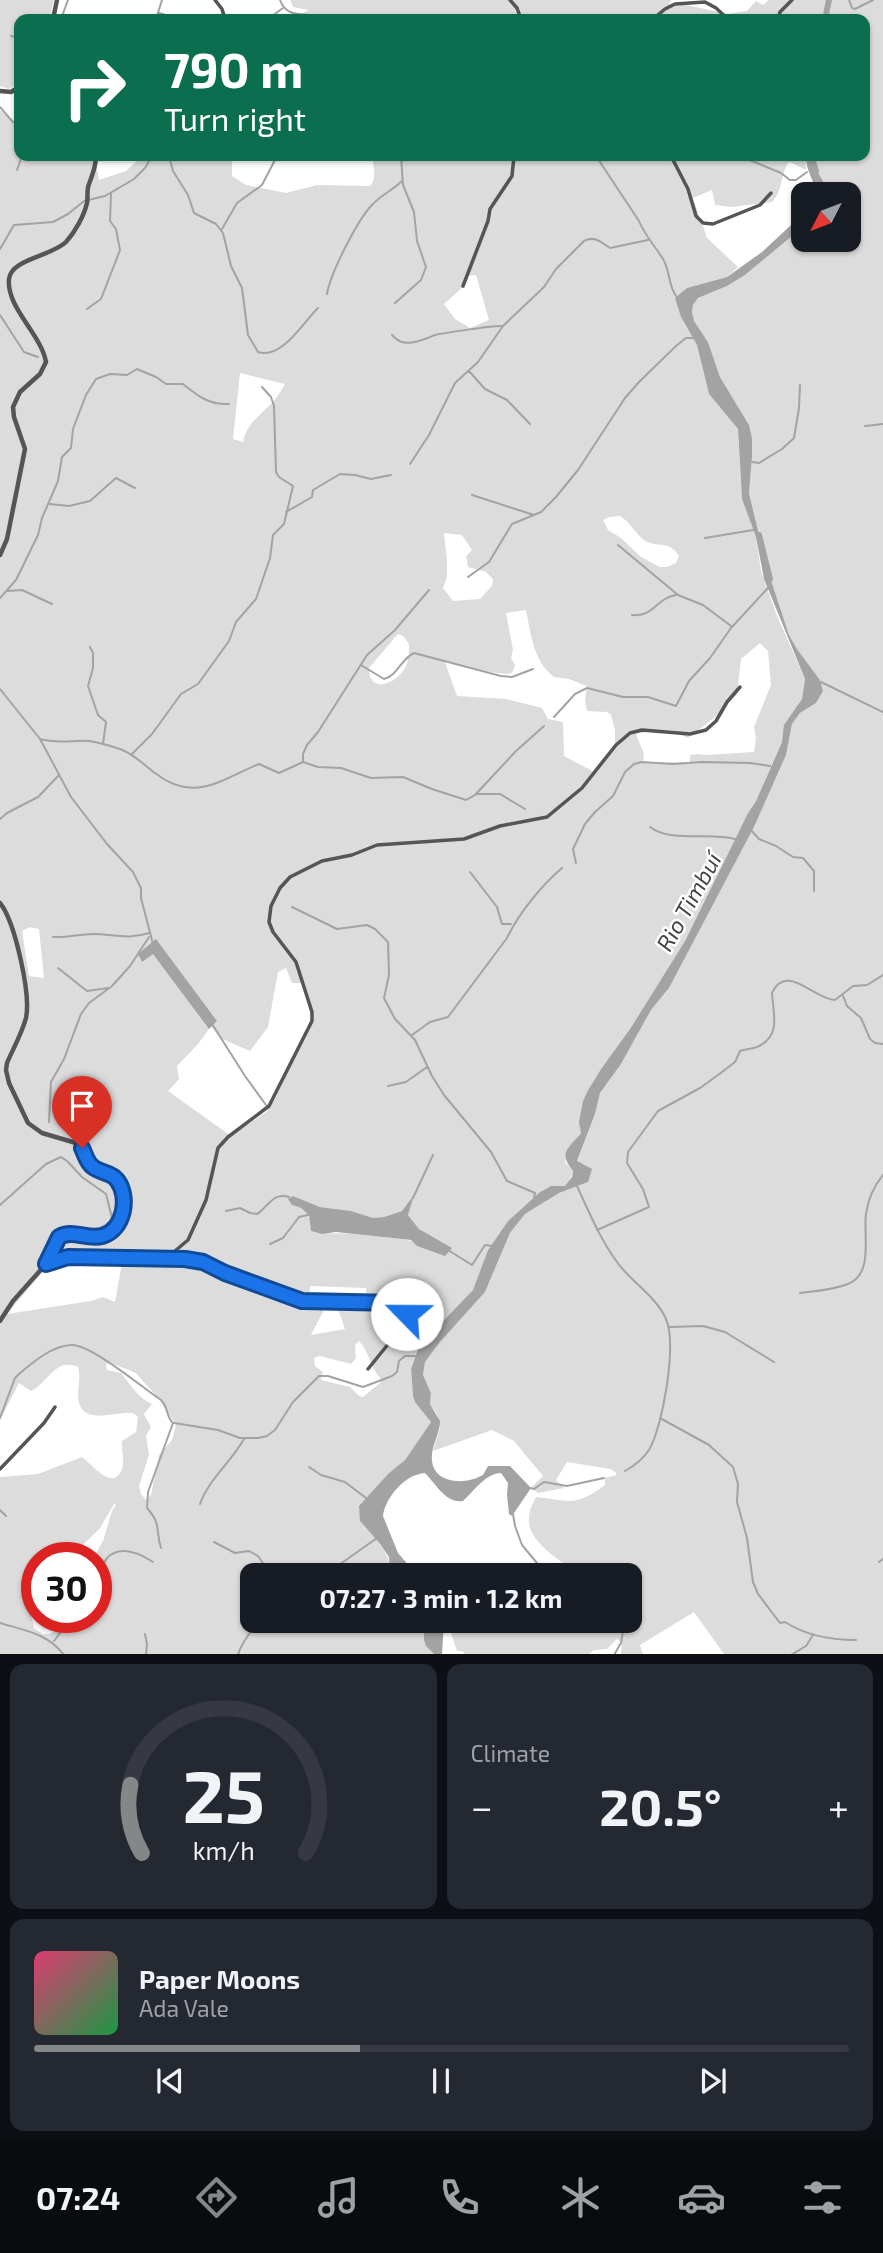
<!DOCTYPE html>
<html lang="en">
<head>
<meta charset="utf-8">
<style>
  :root { --surface:#171b24; --page:#242831; --text:#f1f3f6; --muted:#9ea1a6; --line:#363941; --accent:#858687 }
  body { margin:0; font-family:"Exo 2",sans-serif; background:var(--page); color:var(--text); height:100vh; display:flex; flex-direction:column; font-size:26px; white-space:nowrap }
  * { box-sizing:border-box; margin:0 }
  p { font-size:23px; color:var(--muted) }
  .icon { flex:none; width:38px; height:38px; fill:none; stroke:currentColor; stroke-width:2; stroke-linecap:round; stroke-linejoin:round }
  .map { position:relative; height:1654px; overflow:hidden }
  .details { display:flex; flex-direction:column; gap:10px; padding:10px; background:#0d0f14; flex:1 }
  .details>* { flex:none }
  .banner { position:absolute; left:14px; top:14px; width:856px; height:147px; border-radius:14px; box-shadow:0 2px 5px #0004; background:#0b6e4f; color:#fff; overflow:hidden }
  .needle { width:46px; rotate:228deg }
  .tools { position:absolute; left:791px; top:182px; display:grid; gap:14px }
  .tools a { display:grid; place-items:center; width:70px; height:70px; border-radius:14px; background:var(--surface); box-shadow:0 2px 5px #0004; font-size:35px }
  .speed { position:absolute; left:21px; top:1542px; display:flex; gap:14px; font-size:35px; font-weight:700; text-align:center }
  .speed>* { display:grid; place-content:center; width:91px; height:91px; border-radius:50%; background:var(--surface); box-shadow:0 2px 5px #0004; line-height:1 }
  .speed .limit { border:10px solid #d22; background:#fff; color:#111 }
  .pin { position:absolute; display:grid; place-items:center; width:60px; height:60px; color:#fff; margin:-72px -30px; border-radius:50% 50% 50% 0; rotate:-45deg; box-shadow:0 0 7px #0007 }
  .pin .icon { rotate:45deg }
  .me { position:absolute; width:77px; margin:-38px; rotate:293deg; stroke-linejoin:round; filter:drop-shadow(0 0 5px #0008) }
  .turn { display:flex; align-items:center; gap:24px; height:147px; padding:0 35px; font-size:32px }
  .turn .icon { width:91px; height:91px; stroke-width:2.5 }
  .turn b { display:block; font-size:49px; line-height:60px }
  .big { font-size:52px; font-weight:700; line-height:1.1 }
  .details .card { flex:1; display:flex; flex-direction:column; justify-content:center; gap:10px; min-width:0; padding:0 24px; border-radius:14px; background:var(--page) }
  .details .dial { align-items:center; gap:0 }
  .dial svg { height:182px; overflow:visible; fill:none; stroke:var(--line); stroke-width:7; stroke-linecap:round; text-anchor:middle }
  .dial text { fill:var(--text); stroke:none }
  .song { display:flex; align-items:center; gap:21px }
  .cover { width:84px; height:84px; border-radius:10px; background:linear-gradient(135deg,hsl(340 70% 55%),hsl(140 70% 35%)) }
  .played { height:7px; border-radius:4px; background:linear-gradient(90deg,var(--accent) 40%,var(--line) 40%) }
  .keys { display:flex; justify-content:space-around; direction:ltr }
  .heat { display:flex; justify-content:space-between; align-items:center; font-size:38px; direction:ltr }
  .details .tiles { flex:1; display:grid; gap:10px; grid-template-columns:1fr 1fr }
  .card:last-child { grid-column:span 2 }
  .trip { position:absolute; left:240px; top:1563px; width:402px; height:70px; border-radius:14px; background:var(--surface); box-shadow:0 2px 5px #0004; font-weight:700; line-height:70px; text-align:center }
  .menu { display:flex; height:112px; justify-content:space-around; align-items:center; background:#090b0e; color:var(--muted) }
  .menu .icon { width:49px; height:49px }
  .menu .on { color:var(--accent) }
  .menu b { font-size:32px; color:var(--text) }
  .map>svg:first-child { display:block }
  .green { fill:#dcdcdc; fill-rule:evenodd }
  .water { fill:#a3a3a3 }
  .lines { fill:none; stroke-linecap:round; stroke-linejoin:round }
  .stream { stroke:#a3a3a3; stroke-width:2 }
  .river { stroke:#a3a3a3; stroke-width:6 }
  .minor { stroke:#555; stroke-width:3.5 }
  .tertiary { stroke:#555; stroke-width:4.5 }
  .route-casing { stroke:#114b97; stroke-width:18 }
  .route { stroke:#1a73e8; stroke-width:12 }
  .labels { text-anchor:middle; stroke-width:5; stroke-linejoin:round; paint-order:stroke }
  .water-label { font-size:23px; font-style:italic; fill:#444; stroke:#fff }
</style>
</head>
<body>
<div class="map">
<svg width="883" height="1655" viewBox="0 0 883 1655">
  <rect width="100%" height="100%" fill="#fff"/>
  <!-- green -->
  <path class="green" d="M0 0H54L49 19H19V83L9 89 0 86Z
    M290 0H671L669 4 677 3 728 14 747 11 756 1 763 5 769 0H883V1654H724L694 1612 640 1645 643 1654H621L622 1643 617 1639 607 1649 594 1650 589 1654 465 1655 463 1651H457L451 1633 455 1624 463 1621 630 1620V1575H566L573 1571C559 1559 526 1540 529 1518 529 1511 533 1503 536 1497 571 1501 575 1507 605 1485V1478L616 1475V1473L611 1469 567 1462 556 1480 564 1488 538 1493 531 1488 543 1476 514 1441 492 1430 433 1451 440 1428 437 1414 430 1404 431 1393 423 1375 425 1362 440 1342 485 1292 510 1233 525 1214 559 1193 588 1182 577 1162 595 1114 600 1093 621 1064 651 1010 669 988 754 827 786 755 792 724 800 713 816 703 823 691 820 680 797 649 789 635 767 568 749 493 752 457V438L749 425 720 377 708 342 694 321 692 312 693 305 698 298 727 286 745 275 803 227V240H849V194H827C826 181 814 170 812 156H864V19H291L309 10 293 7Z
    M0 110 19 124V156H95L99 180 126 171 139 159 138 156H232V176L246 185 286 193 317 185 370 186C378 177 372 167 373 156H806V170L790 162 787 164C781 177 781 194 772 202L731 207 715 205 712 190 693 198 707 238 738 267 727 277 687 288 681 317 697 345 709 394 738 429 742 499 756 537 761 571 777 616 805 679 802 699 784 730V737L756 801 748 813 685 941 630 1029 601 1069 587 1092 583 1101 581 1133 568 1148 565 1162 573 1171 569 1182 565 1186H551L540 1192 508 1221 488 1250 474 1289 419 1346 411 1369 413 1396 431 1422 405 1460 382 1481 360 1521C369 1532 379 1542 386 1554 391 1561 388 1568 394 1575H252V1620L424 1621C424 1635 424 1643 434 1654H0V1477L38 1474 82 1457C91 1463 113 1493 122 1469 125 1461 121 1450 122 1441L136 1432 138 1417 133 1413C114 1411 79 1428 78 1395 78 1385 81 1377 78 1367 55 1357 48 1383 31 1391L19 1383 0 1420ZM476 275 489 320 470 328 455 319 444 304 463 287 466 276ZM240 373 285 384C281 391 277 398 271 404 260 415 246 425 243 442L233 439ZM620 516C630 522 635 533 644 540 658 549 668 539 679 556L676 563 667 567H660L650 562 640 556 621 538 608 530 603 520 609 517ZM444 533 462 535 472 550 466 556 468 567 486 572 493 579 492 586 480 599 453 601 443 588 447 577V562ZM526 610C531 634 533 661 554 677L569 679 587 686 585 701 587 711 607 712 611 715 615 730V748L596 773 564 756 563 722 548 719 542 708 506 699 457 696 445 662C465 663 498 677 512 673L515 665 511 658 513 650 506 613ZM398 634 403 636 409 644C409 653 409 664 403 671 393 685 369 693 369 668ZM760 643 768 651 771 685 754 727 756 738 754 752 705 755 698 754 690 755V762L643 763 644 754 636 734C651 730 675 731 688 738L715 717 737 694 741 659ZM30 927 39 929 44 978 29 976 22 931ZM156 940 217 1021 211 1026 220 1038 250 1051 268 1027 278 972 286 968 292 983H302L312 1020 304 1038 275 1099 266 1112 231 1136 168 1091 179 1079 177 1066 198 1044 209 1029 153 953 138 955ZM293 1196 320 1207 351 1211 373 1218 384 1217 402 1211 413 1197 408 1215 419 1229 451 1248C419 1241 387 1237 354 1234 339 1232 325 1235 311 1231L309 1215 301 1208 292 1205ZM95 1257 123 1258 115 1302 103 1297 91 1301 7 1314 51 1262 62 1259ZM310 1286 366 1288 367 1298 337 1306 345 1329 311 1335 325 1308 330 1307 328 1293 310 1294ZM359 1341C370 1352 369 1366 381 1379L380 1383 363 1397 359 1396 350 1387 321 1380 323 1372 315 1366 314 1358 320 1356 351 1364 356 1358 355 1345ZM111 1363 136 1373 158 1398 176 1425 172 1440 159 1455 151 1495 146 1500 141 1494 139 1486 149 1455 146 1436 151 1427 144 1414 152 1404C138 1398 130 1384 121 1373L107 1370 106 1364ZM114 1504 116 1505 112 1511 103 1541 94 1557 96 1558V1617H74L60 1629 49 1634H43L34 1628 31 1614 37 1601V1558L71 1557 100 1528Z"/>
  <!-- water -->
  <path class="water" d="M806 156H812C814 170 826 181 827 194H816C815 180 806 173 806 156Z
    M803 214V227L745 275 727 286 698 298 693 305 692 312 694 321 708 342 720 377 749 425 752 438V457L749 493 767 568 789 635 797 649 820 680 823 691 816 703 800 713 792 724 786 755 754 827 669 988 651 1010 621 1064 600 1093 595 1114 577 1161 592 1169 588 1182 559 1193 525 1214 510 1233 485 1292 440 1342 425 1362 423 1375 431 1393 430 1404 440 1421C440 1433 433 1443 432 1454 429 1484 464 1486 483 1475L488 1466H510L531 1488 512 1516 509 1514 507 1495 508 1483 501 1473C486 1473 474 1491 463 1501 446 1504 436 1484 425 1473 405 1474 385 1498 383 1516L398 1553 417 1575H394L390 1570 389 1557 380 1544 360 1521 359 1506 388 1474 405 1460 431 1422 415 1402 413 1396 411 1369 419 1346 473 1290 488 1250 508 1221 540 1192 551 1186H565L572 1177 573 1171C558 1152 568 1149 581 1133L579 1122 583 1101 587 1092 601 1069 630 1029 685 941 748 813 756 801 782 742 784 725 802 699 805 679 764 579 756 537 742 499 738 429 709 394 697 345 681 317 675 298 687 288 727 277 762 252Z
    M156 939 217 1021 209 1029 153 954 142 962 138 954Z
    M414 1195 408 1215 419 1229 452 1248 445 1256 417 1246 411 1240 336 1232 322 1234 311 1231 309 1215 301 1208 292 1205 288 1199 293 1196 320 1207 351 1211 373 1218 384 1217 402 1211Z
    M424 1621H444L442 1654H434L426 1646 424 1640Z"/>
  <g class="lines">
    <!-- stream -->
    <path class="stream" d="M280 0C288 22 310 10 326 19
      M849 0 852 8 855 9 873 0
      M159 13 179 19
      M61 19 68 0
      M156 19 162 0
      M268 19 283 8
      M11 36 19 38
      M0 107 12 121 19 126
      M169 156 173 171 188 195 194 213 216 224 223 233 231 266 242 288 248 335 258 352C282 360 303 322 318 308
      M596 156 639 221C645 236 655 246 663 259 670 270 668 285 676 296
      M740 156 781 173 790 180H796L807 172
      M17 170 22 156
      M222 229 237 203 262 185 277 156
      M0 249 14 225 53 222 68 214 84 201 105 196 134 179 145 168 152 156
      M327 294C330 274 358 219 372 205 381 195 393 190 402 181
      M395 303 421 280 426 267 417 241 414 212 403 185 401 156
      M87 309 101 299 120 250 116 229 110 221 111 194
      M0 315 24 352 38 357
      M392 335C395 338 398 341 402 342 412 345 425 339 435 335 444 333 495 325 502 326
      M469 371 485 389 507 400 530 424
      M865 426 883 424
      M752 462 759 463 782 449 794 438 799 408 800 385
      M410 464 429 435 455 383 478 362 503 326 544 287 556 269 584 241C594 235 602 243 610 248L648 240
      M472 495 534 515
      M50 504 69 506 90 501 116 478 135 488
      M286 512 312 497 313 490 340 474 355 475 371 479 391 475
      M705 538 753 530
      M618 545 678 595 703 605 731 626
      M468 577 489 562 512 524 541 512 556 497 578 470 625 398 639 382 676 346 686 338H694
      M7 591 22 590 52 604
      M0 598 16 580 38 535 42 518 58 481 62 457 71 448 73 429 86 395 96 379 110 374 127 375 137 369 156 377 166 384H183C198 396 209 405 229 404
      M632 615C655 617 656 598 676 595
      M90 647 93 653V668L88 686 98 715 106 722 103 744
      M361 665 384 679C398 675 401 659 414 653L501 676 512 677 533 669
      M821 682 883 712
      M0 689 40 739 71 797 107 844 133 872 141 888V898L153 944
      M554 717 575 694 587 688 623 697H648L676 706 689 681 710 658 731 628 768 588
      M40 739C57 744 72 740 89 741 99 742 110 746 120 749 134 754 144 765 155 773 194 804 222 779 259 764L279 773 303 762 318 767 341 768 371 778 403 777 432 789 466 800 475 795 516 751 544 726
      M132 754 152 734 181 694 198 684 229 641 236 622 256 599 270 558 273 535 284 524 293 486 279 477 276 472 274 406 271 397 262 387
      M303 761V754L307 745 318 732 367 655 395 630 429 590
      M476 794H500L525 809
      M0 819 7 813 38 797 59 775
      M650 827C671 843 710 832 735 839
      M750 829 759 839 776 846 793 857 803 858 814 871V891
      M576 863 573 849 585 824 595 812 613 796 625 772 634 764 642 762 673 764 702 762 750 763 770 766
      M470 872 497 907 502 924H511
      M292 907 337 929 367 925 375 929 388 942 389 975 384 998 395 1019 415 1040 432 1076 444 1095 491 1152 507 1181 535 1193 534 1198
      M53 937C67 938 79 934 93 934 113 934 128 940 149 933
      M58 968 87 991 108 988
      M843 996 847 1006 861 1018 870 1039 875 1043 883 1044
      M212 1024 245 1076 266 1105
      M412 1035 430 1022 448 1017 507 938C519 913 541 886 562 868
      M388 1086 406 1082 427 1067
      M49 1122 51 1082 64 1059 81 1014 89 1003 112 986 130 966 149 937
      M577 1186C589 1212 600 1239 617 1262 631 1282 656 1296 666 1319 677 1345 663 1426 649 1450 643 1459 634 1466 625 1471
      M413 1198 433 1155
      M0 1205 46 1164 61 1157 67 1161 82 1177 106 1194 114 1226
      M226 1211 240 1208 250 1213 257 1214C269 1206 273 1192 289 1197
      M597 1230 649 1207 643 1189 627 1163 628 1152 658 1111 700 1088 718 1075 735 1062 740 1051C746 1049 752 1049 757 1047 782 1036 773 1013 772 993 786 962 814 999 835 1000L853 986 867 985 883 975
      M270 1244 283 1238 299 1217 312 1214
      M448 1250 472 1265 485 1245 492 1246
      M800 1293C816 1291 833 1290 848 1284 874 1274 863 1235 866 1214 868 1200 874 1186 883 1175
      M669 1327 703 1326 725 1332 774 1362
      M0 1418 15 1378 19 1374C33 1362 53 1345 72 1345 92 1345 143 1388 161 1400 168 1406 166 1417 173 1423L148 1492 147 1508C162 1525 155 1529 161 1548
      M660 1418 709 1445 733 1467 738 1484 737 1502 747 1538 753 1582 758 1594 780 1623 785 1622C805 1635 832 1640 856 1640
      M174 1423 218 1430 240 1438H258L267 1436 275 1430 293 1402 319 1376H328L363 1387 392 1376 397 1372 399 1361 405 1356H415
      M309 1467 321 1475 345 1482 366 1498
      M530 1488 534 1489 544 1482 567 1486 604 1478
      M200 1504C209 1479 231 1462 244 1439
      M0 1510 6 1516
      M513 1514 515 1526 522 1545 547 1575
      M214 1542 235 1553 249 1551 258 1556 271 1575
      M879 1562 883 1559
      M320 1575 329 1572 377 1538
      M96 1583C100 1575 102 1562 109 1556 123 1545 141 1554 153 1562
      M0 1623C26 1631 47 1633 64 1655
      M145 1634 147 1644 146 1655
      M54 1641 72 1617
      M238 1655C241 1642 252 1633 257 1620
      M614 1655 621 1643 625 1620
      M791 1655 806 1646 813 1635"/>
    <!-- river -->
    <path class="river" d="M825 19 829 0
      M811 156 816 171
      M759 535 770 579"/>
    <!-- minor -->
    <path class="minor" d="M215 0 222 9 225 19
      M510 0 517 8 521 19
      M653 19 665 9 675 4 705 2 716 8 728 19
      M778 19 780 12 792 0
      M671 156 688 189 696 216 703 223 713 224 760 205 771 193
      M463 286 488 221 490 209 512 176 514 156
      M168 1258 203 1262 225 1273 302 1301 401 1304 407 1309V1314L402 1327 368 1369
      M46 1264 67 1257 161 1259 169 1256 188 1240 206 1200 218 1148 228 1137 269 1106 312 1021V1012L296 962 273 932 269 922 271 906 280 888 290 877 322 861 352 855 377 845 464 839 500 826 547 817 582 788 616 745 630 733 642 730 690 734 706 730 716 721 727 702 740 687
      M0 1469 44 1423 55 1407"/>
    <!-- tertiary -->
    <path class="tertiary" d="M53 19 57 0
      M0 91 11 92 19 87
      M0 555 7 539 25 449 14 417 13 407 20 392 40 374 46 362C41 334 6 307 9 279 11 259 52 256 66 242 75 232 84 216 87 203 88 198 87 192 88 187 92 175 96 168 96 156
      M0 903C15 922 31 994 26 1018 22 1033 13 1049 7 1063L6 1070 9 1083 28 1123 42 1133 76 1143 93 1167 116 1179C127 1198 126 1236 97 1237 83 1237 72 1230 59 1237L46 1264 13 1301 0 1321"/>
  </g>
  <g class="lines">
    <defs>
      <path id="route" d="M82 1148C85 1154 87 1163 93 1167 100 1173 111 1172 117 1180 130 1197 124 1230 102 1236 87 1240 73 1229 59 1237L46 1264 68 1257 185 1259 203 1262 225 1273 302 1301 396 1303 405 1306 407 1314"/>
    </defs>
    <!-- route casing -->
    <use href="#route" class="route-casing"/>
    <!-- route -->
    <use href="#route" class="route"/>
  </g>
  <g class="labels">
    <!-- water labels -->
    <g class="water-label">
      <text transform="translate(689 902) rotate(-61)" y="8">Rio Timbuí</text>
    </g>
  </g>
</svg>
<div class="tools">
<a><svg class="needle" viewBox="-14 -14 28 28"><path d="M0-13l5 13h-10z" fill="#e53935"/><path d="M0 13l5-13h-10z" fill="#9ea1a6"/></svg></a>
</div>
<div class="speed"><div class="limit">30</div></div>
<div class="pin" style="left:82px;top:1148px;background:#d93025"><svg class="icon" aria-label="arrive" viewBox="0 0 24 24"><path d="M6 21V4h12l-3 4 3 4H6"/></svg></div>
<svg class="me" style="left:407px;top:1314px" viewBox="-20 -20 40 40"><circle r="19" fill="#fff"/><path d="M0-13L10 11 0 6-10 11z" fill="#1a73e8"/></svg>
<div class="trip">07:27 · 3 min · 1.2 km</div>
<div class="banner">
<div class="turn"><svg class="icon" aria-label="right" viewBox="0 0 24 24"><path d="M7 20v-9h11M14 6l5 5-5 5"/></svg><div><b>790 m</b>Turn right</div></div>
</div>
</div>
<section class="details">
<div class="tiles">
<div class="card dial"><svg viewBox="0 0 100 80">
<path d="M14 69A42 42 0 1 1 86 69"/>
<path d="M14 69A42 42 0 0 1 9 39" stroke="#858687"/>
<text x="50" y="56" font-size="32" font-weight="700">25</text>
<text x="50" y="72" font-size="11">km/h</text>
</svg></div>
<div class="card"><p>Climate</p>
<div class="heat"><a>−</a><b class="big">20.5°</b><a>+</a></div>
</div>
<div class="card">
<div class="song"><i class="cover"></i><div><b>Paper Moons</b><p>Ada Vale</p></div></div>
<div class="played"></div>
<div class="keys"><svg class="icon" aria-label="previous" viewBox="0 0 24 24"><path d="M18 5L8 12l10 7zM5 5v14"/></svg><svg class="icon" aria-label="pause" viewBox="0 0 24 24"><path d="M8 5v14M16 5v14"/></svg><svg class="icon" aria-label="next" viewBox="0 0 24 24"><path d="M6 5l10 7-10 7zM19 5v14"/></svg></div>
</div>
</div>
</section>
<nav class="menu">
<b>07:24</b>
<svg class="icon on" aria-label="directions" viewBox="0 0 24 24"><path d="M12 3l9 9-9 9-9-9zM9 14v-3h6M13 9l2 2-2 2"/></svg>
<svg class="icon" aria-label="music" viewBox="0 0 24 24"><path d="M9 18V5l10-2v13"/><circle cx="6" cy="18" r="3"/><circle cx="16" cy="16" r="3"/></svg>
<svg class="icon" aria-label="phone" viewBox="0 0 24 24"><path d="M5 4h4l2 5-3 2q2 4 5 5l2-3 5 2v4C11 20 4 13 5 4z"/></svg>
<svg class="icon" aria-label="climate" viewBox="0 0 24 24"><path d="M12 3v18M4 7l16 10M4 17L20 7"/></svg>
<svg class="icon" aria-label="car" viewBox="0 0 24 24"><path d="M5 17H2v-5l4-1 3-4h7l3 4 3 1v5h-3M9 17h6M6 11h13"/><circle cx="7" cy="17" r="2"/><circle cx="17" cy="17" r="2"/></svg>
<svg class="icon" aria-label="filters" viewBox="0 0 24 24"><path d="M4 7h16M4 17h16"/><circle cx="9" cy="7" r="2"/><circle cx="15" cy="17" r="2"/></svg>
</nav>
</body>
</html>
